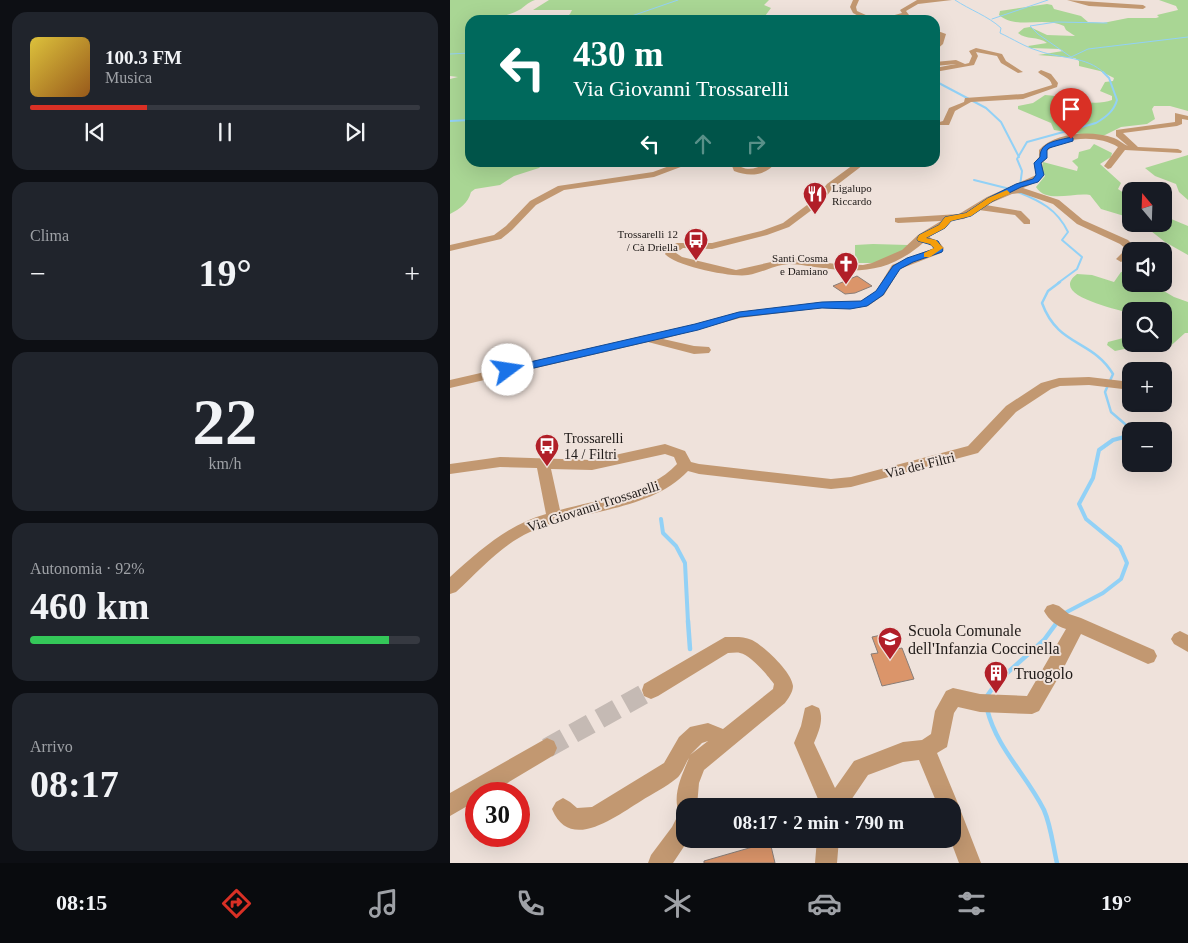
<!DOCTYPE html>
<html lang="it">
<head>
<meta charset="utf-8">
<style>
  :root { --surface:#171b24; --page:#20242c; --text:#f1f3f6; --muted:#9ea1a6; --line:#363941; --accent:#d93025 }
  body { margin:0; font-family:Georgia,serif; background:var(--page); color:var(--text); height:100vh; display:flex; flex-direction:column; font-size:19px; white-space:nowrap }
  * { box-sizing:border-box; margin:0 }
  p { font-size:16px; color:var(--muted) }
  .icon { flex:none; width:28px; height:28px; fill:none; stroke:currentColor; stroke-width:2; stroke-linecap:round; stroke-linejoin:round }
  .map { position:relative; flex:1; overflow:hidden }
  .side { display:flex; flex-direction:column; gap:12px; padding:12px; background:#0d0f14; width:450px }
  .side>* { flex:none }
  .banner { position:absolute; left:15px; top:15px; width:475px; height:152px; border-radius:15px; box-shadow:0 5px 20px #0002; background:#00695c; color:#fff; overflow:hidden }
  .needle { width:32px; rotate:341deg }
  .controls { position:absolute; left:672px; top:182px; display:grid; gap:10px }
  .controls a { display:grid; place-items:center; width:50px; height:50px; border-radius:10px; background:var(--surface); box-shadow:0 5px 20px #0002; font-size:25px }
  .speed { position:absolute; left:15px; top:782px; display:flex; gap:10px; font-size:25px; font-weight:700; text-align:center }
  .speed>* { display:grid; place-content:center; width:65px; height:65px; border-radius:50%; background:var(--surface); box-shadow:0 5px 20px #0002; line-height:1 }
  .speed .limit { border:8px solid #d22; background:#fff; color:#111 }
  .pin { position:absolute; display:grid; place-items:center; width:42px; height:42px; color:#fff; margin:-51px -21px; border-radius:50% 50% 50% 0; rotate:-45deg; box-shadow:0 0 5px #0007 }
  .pin .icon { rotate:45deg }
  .me { position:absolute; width:55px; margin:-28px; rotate:76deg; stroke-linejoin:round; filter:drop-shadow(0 0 4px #0008) }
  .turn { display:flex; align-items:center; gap:18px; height:105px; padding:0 25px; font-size:22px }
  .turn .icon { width:65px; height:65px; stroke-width:2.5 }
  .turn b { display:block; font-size:35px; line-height:42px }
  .lanes { display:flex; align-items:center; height:48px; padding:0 25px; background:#0003; justify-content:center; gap:25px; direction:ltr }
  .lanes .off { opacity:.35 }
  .big { font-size:38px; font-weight:800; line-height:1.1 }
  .side .widget { flex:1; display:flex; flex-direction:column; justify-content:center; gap:8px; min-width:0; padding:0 18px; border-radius:15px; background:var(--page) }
  .side .dial { align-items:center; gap:0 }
  .dial b { font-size:65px; line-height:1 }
  .song { display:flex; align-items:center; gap:15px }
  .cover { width:60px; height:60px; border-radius:8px; background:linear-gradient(135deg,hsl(50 70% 55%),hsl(30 70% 35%)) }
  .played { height:5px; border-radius:2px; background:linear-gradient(90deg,var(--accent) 30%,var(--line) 30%) }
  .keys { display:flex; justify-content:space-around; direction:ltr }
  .heat { display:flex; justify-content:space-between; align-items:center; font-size:28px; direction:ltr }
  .charge { height:8px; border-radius:4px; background:linear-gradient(90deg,#34c759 92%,var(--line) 0) }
  .trip { position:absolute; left:226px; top:798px; width:285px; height:50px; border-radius:15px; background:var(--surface); box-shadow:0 5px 20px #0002; font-weight:800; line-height:50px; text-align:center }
  .tabs { display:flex; height:80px; justify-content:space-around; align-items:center; background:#090b0e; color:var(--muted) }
  .tabs .icon { width:35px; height:35px }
  .tabs .current { color:var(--accent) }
  .tabs b { font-size:22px; color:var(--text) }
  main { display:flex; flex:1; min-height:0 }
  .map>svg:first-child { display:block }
  .green { fill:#a9d694 }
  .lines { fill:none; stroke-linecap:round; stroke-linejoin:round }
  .stream-far4 { stroke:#92d1f6; stroke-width:1 }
  .stream-far3 { stroke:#92d1f6; stroke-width:2 }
  .stream-far2 { stroke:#92d1f6; stroke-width:2.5 }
  .stream-far1 { stroke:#92d1f6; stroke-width:4 }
  .stream { stroke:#92d1f6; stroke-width:4.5 }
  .building { fill:#db956a; stroke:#897d77 }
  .minor-tunnel { stroke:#c5bab4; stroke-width:20; stroke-dasharray:20 10; stroke-linecap:butt }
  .minor { fill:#c29871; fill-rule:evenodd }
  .route { fill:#1a73e8; stroke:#114b97 }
  .slow { fill:#f59e0b }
  .labels { text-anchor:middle; stroke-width:4; stroke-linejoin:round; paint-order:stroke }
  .far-poi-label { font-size:11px; fill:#1f1a18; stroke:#efe2db; text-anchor:end }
  .poi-label { font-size:14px; fill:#1f1a18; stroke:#efe2db; text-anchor:start }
  .street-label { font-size:14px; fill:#1f1a18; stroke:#efe2db }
  .near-poi-label { font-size:16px; fill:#1f1a18; stroke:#efe2db; text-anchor:start }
</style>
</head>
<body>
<main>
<section class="side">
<div class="widget">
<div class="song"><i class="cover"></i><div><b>100.3 FM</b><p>Musica</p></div></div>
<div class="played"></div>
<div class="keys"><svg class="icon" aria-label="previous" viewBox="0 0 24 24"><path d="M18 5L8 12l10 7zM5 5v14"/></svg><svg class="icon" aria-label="pause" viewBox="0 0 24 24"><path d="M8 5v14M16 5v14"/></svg><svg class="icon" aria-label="next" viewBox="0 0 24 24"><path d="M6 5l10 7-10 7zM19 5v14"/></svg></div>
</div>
<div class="widget"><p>Clima</p>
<div class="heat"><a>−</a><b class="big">19°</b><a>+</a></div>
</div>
<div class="widget dial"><b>22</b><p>km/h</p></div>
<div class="widget"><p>Autonomia · 92%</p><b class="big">460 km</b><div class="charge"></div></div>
<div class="widget"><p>Arrivo</p><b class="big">08:17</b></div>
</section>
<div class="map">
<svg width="738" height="863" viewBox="0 0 738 863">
  <rect width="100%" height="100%" fill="#efe2db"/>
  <!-- green -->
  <path class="green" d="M0 0H85C79 2 76 5 71 9 55 18 38 20 20 20V162L94 163 89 168 64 176 50 185 25 189 21 192C18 203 10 209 0 214V79L8 77 0 76Z
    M99 0H319L314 5 321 8 312 20H113L120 14 122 10H83Z
    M709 0H738V111L720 106H704L702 109 705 119 697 124 671 127 651 137 604 130 601 123 568 109V106L583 103 595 95C616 96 641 108 662 100V96L650 91 655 82 663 81 664 78 650 71 629 66V61L625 58 588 55 613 51 610 49 580 48 578 46 597 43C588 36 576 40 568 33L574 28 580 27 597 35 625 36 616 30 614 26C593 16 567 30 549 15L550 11 597 4 602 5 604 9 631 16 638 22 653 23 678 18H706L709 17 707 15 728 10 726 6Z
    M644 144 662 153 661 157 650 164 671 183 668 189 681 198V218L651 209 640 195C624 192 596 204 586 187L595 176 592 169 593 162 627 171 628 167 622 161 628 158 629 152 640 149Z
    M738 155V200L729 192 726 184 705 176 695 168Z
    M714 216 738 226V255L715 242 692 224H714Z
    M423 244 458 245 455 250 426 263H405V245Z
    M676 271 681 274V284H702L724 297 738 302V333H735L715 351 699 352 679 348 665 351 657 345 658 342 681 336V344H714V311H681V314C667 308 598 296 627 274L642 275 664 282 671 272Z"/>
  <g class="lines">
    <!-- stream-far4 -->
    <path class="stream-far4" d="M505 0C520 10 538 16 551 28L550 33C563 39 575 47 589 51 611 59 637 56 654 73
      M542 19 598 0
      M170 20 228 0
      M657 23 606 22 580 26 588 34 621 57 638 49 738 37
      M0 54 20 53"/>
    <!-- stream-far3 -->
    <path class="stream-far3" d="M485 81 536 108 551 122 569 157
      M0 121 20 120
      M524 180 560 189
      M570 186 572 171 567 159 577 142 646 123C656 117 664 111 667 100L659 78 653 72
      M568 192C590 201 607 209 618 232L612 240 632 257 627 269 608 283"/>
    <!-- stream-far2 -->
    <path class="stream-far2" d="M610 282 598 291 592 303C608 347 642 339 663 374L655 392 661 412 682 430 680 432"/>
    <!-- stream-far1 -->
    <path class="stream-far1" d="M211 519 213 533 226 546 235 563 238 622
      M613 614 653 593 671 579 677 563 670 547 636 519 629 504 643 478 649 450 663 440 678 436 681 431"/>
    <!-- stream -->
    <path class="stream" d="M238 621 240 649
      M537 696 547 682 594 640 608 621
      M537 709C547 749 576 774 594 810 601 826 603 846 607 863"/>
  </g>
  <!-- building -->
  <path class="building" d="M407 276 422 286 405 293 395 294 383 286Z
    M436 634 442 650 452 648 464 679 432 686 421 654 428 653 422 637Z
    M320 842 325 863H254V861Z"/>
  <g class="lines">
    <!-- minor-tunnel -->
    <path class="minor-tunnel" d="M97 748 201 690"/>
    <!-- minor -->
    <path class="minor" d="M403 0H409L406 7 407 11 418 16 437 20H392L410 17 403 13 400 7Z
      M502 0 468 4 456 11 459 15 437 20 441 16 452 13 450 10 467 0Z
      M617 0 693 5 696 7 693 9 639 6Z
      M485 30 496 34 493 44 485 51V46L490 35 485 34Z
      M526 48 552 54 556 61 573 72 568 73 551 63 547 56 526 52 528 56 524 65 485 72V68L506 64 485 66V62L506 60 515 64 519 63 522 56 519 51Z
      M591 70 601 74 608 83 607 87 573 99 521 102 505 111 499 125H490L486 123 493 121 499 108 514 102 515 98 573 94 602 85C600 77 593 77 588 72Z
      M725 113 738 116V120L732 119V124L727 126 673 133 688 147 728 149 732 151 731 153 675 150 661 168 658 169 654 166 668 147C649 135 615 136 597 151V158L592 163 594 175 587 182 573 188 609 200 633 220 678 240 687 249 685 251H681V255L671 262 666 259 676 249 670 244 627 224 603 204 571 193 562 194 536 205 571 211 580 220V224H574L565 215 529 210 514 219 502 220 495 228 479 237 489 242 494 248 491 253 450 269 434 295 418 306 400 309 372 308 290 318 213 339 244 346 259 347 261 350 259 353 244 354 198 342 0 388V380L245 324 289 312 372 302 411 301 426 291 442 265 484 248 477 243H473C442 270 413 274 373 268 362 267 350 264 339 264 324 265 312 273 298 275 283 278 225 266 215 254L219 247 227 243H262L311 231 333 223 365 199 377 184 407 162H417L383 188 371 203 339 227 317 235 262 249 233 248 226 253 232 257 286 270 339 258 386 264 413 265 422 263 452 250 468 235 491 221 448 223 445 222V218L509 214 537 197 584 176 586 175 584 163 589 157V150C605 132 642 130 664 138 669 140 673 144 678 146L666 136V130L725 122Z
      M230 162H244L204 177 114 190 86 205 62 230 51 239 0 251V245L44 235 56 226 80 201 108 186 203 172Z
      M284 162H292L291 167C305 173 313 162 326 162 316 176 299 177 284 171L282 166Z
      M639 377 681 382V390L639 385 610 386 601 389 566 412 528 453 401 487 381 489 249 474 238 471C198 513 130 509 80 532 51 545 29 571 6 592L0 594V577C30 550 57 525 96 514L87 468 50 467 0 474V464L50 457 142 460 215 444 235 451 241 462 249 464 381 479 401 477 518 446 556 406 591 383 609 378ZM215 454 224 457 227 464C198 495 149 499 110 510L101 469 142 470Z
      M603 604 609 606 619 614 631 618 704 650 707 656 704 662 698 664 631 634 611 673 589 711 582 714 530 712 508 707 504 713 497 747 487 753 509 806 507 809H510L531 863H509L500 839H502V806H488L469 760 453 762 418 775 397 806H371L344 743 351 726 355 708 362 705 369 708C374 720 369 731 364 743L385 788 404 761 453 742 472 740 481 734 485 711 496 691 503 688 530 694 577 696 616 629C606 626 599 620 594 611L597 606Z
      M730 631 738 635V652L724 644 721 639 724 634Z
      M275 637C285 637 293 636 302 640 314 646 342 672 343 686 343 692 338 699 335 703L254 770 249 783 247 806H235V839H239L223 863H198L201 855 222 827 229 813C222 795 232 775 239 758 235 764 232 774 227 778 216 787 202 794 191 801 166 816 120 853 102 809L106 802 113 798 120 802 127 808 142 807 214 763 229 737 240 727 258 723 273 729 323 689 324 684C318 676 301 655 290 653 287 652 282 653 278 653L208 696 201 699 194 696 192 690 194 684ZM258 741 240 755 252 743Z
      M97 738 104 741 107 748 104 755 39 794H26V801L0 816V793Z
      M367 839H389L387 863H365Z"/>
  </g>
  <!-- route -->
  <path class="route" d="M621 137 623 138V141L599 148 597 150V158L591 163 594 175 588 182 571 187 543 201 521 216 501 221 495 228 476 238 488 241 493 250 492 252 463 262 450 269 433 295 417 306 400 309 372 308 290 317 248 330 58 374 52 370 58 367 245 324 289 312 372 302 411 301 426 291 443 266 457 258 484 249 482 245 468 241 467 239 469 235 489 225 495 217 516 213 538 198 566 184 583 179 586 175 584 163 590 157C590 141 608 141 621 137Z"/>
  <!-- slow -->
  <path class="slow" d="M557 190 560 193 559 194 543 201 521 216 501 221 495 228 476 238 486 240 493 248 480 257H474V253L484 248 480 244 468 241 467 239 469 235 489 225 495 217 516 213 538 198Z"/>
  <!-- icons -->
  <defs>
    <symbol id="restaurant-pin" viewBox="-11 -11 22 30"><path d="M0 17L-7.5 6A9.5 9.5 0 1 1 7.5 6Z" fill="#b11f28" stroke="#efe2db"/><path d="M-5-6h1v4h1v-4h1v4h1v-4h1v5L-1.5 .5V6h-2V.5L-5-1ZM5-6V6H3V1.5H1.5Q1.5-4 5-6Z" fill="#fff"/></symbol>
    <symbol id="bus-pin" viewBox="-11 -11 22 30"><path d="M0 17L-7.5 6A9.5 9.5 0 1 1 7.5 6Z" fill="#b11f28" stroke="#efe2db"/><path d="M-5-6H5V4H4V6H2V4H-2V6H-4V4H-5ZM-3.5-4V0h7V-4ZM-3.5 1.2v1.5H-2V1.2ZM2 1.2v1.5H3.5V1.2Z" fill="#fff"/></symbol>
    <symbol id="church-pin" viewBox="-11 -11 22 30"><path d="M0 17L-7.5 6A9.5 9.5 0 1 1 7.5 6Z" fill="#b11f28" stroke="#efe2db"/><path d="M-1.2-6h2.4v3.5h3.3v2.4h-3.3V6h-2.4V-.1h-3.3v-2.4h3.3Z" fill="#fff"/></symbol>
    <symbol id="school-pin" viewBox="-11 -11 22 30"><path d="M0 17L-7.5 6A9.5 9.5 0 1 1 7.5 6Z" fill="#b11f28" stroke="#efe2db"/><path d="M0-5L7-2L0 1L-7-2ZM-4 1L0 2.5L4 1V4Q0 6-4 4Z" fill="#fff"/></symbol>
    <symbol id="building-pin" viewBox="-11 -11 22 30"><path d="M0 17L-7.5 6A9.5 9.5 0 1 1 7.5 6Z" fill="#b11f28" stroke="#efe2db"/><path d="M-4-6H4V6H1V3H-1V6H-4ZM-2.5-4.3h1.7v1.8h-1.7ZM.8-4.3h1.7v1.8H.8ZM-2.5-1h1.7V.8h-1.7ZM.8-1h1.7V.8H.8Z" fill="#fff"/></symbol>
  </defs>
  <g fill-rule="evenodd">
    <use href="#restaurant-pin" x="351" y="180" width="28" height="38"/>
    <use href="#bus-pin" x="232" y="226" width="28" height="38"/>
    <use href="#church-pin" x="382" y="250" width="28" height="38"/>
    <use href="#bus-pin" x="83" y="432" width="28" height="38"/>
    <use href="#school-pin" x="426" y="625" width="28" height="38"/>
    <use href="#building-pin" x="532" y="659" width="28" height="38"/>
  </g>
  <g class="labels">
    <!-- far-poi labels -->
    <g class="far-poi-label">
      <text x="382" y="192" text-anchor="start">Ligalupo<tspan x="382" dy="13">Riccardo</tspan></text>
      <text x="228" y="238">Trossarelli 12<tspan x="228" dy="13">/ Cà Driella</tspan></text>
      <text x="378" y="262">Santi Cosma<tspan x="378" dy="13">e Damiano</tspan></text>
    </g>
    <!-- poi labels -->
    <g class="poi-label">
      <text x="114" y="443">Trossarelli<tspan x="114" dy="16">14 / Filtri</tspan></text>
    </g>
    <!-- street labels -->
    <g class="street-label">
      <text transform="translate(470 465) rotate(-14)" y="5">Via dei Filtri</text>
      <text transform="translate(143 506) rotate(-18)" y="5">Via Giovanni Trossarelli</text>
    </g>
    <!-- near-poi labels -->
    <g class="near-poi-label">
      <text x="458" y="636">Scuola Comunale<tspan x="458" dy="18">dell'Infanzia Coccinella</tspan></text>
      <text x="564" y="679">Truogolo</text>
    </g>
  </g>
</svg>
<div class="controls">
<a><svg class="needle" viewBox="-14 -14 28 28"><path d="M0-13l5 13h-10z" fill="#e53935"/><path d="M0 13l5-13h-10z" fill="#9ea1a6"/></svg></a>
<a><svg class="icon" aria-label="sound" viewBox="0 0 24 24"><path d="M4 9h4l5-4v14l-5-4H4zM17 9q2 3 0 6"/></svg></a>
<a><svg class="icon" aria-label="search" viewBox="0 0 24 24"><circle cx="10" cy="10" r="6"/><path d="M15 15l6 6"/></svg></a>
<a>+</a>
<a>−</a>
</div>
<div class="speed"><div class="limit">30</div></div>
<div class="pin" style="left:621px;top:139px;background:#d93025"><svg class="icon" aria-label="arrive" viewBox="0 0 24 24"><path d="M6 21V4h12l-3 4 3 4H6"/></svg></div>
<svg class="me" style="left:58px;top:370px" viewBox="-20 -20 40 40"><circle r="19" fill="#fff"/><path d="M0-13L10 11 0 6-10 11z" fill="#1a73e8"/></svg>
<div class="trip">08:17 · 2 min · 790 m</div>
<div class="banner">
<div class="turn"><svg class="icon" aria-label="left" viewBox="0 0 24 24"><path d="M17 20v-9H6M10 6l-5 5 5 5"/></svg><div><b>430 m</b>Via Giovanni Trossarelli</div></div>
<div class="lanes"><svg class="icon" aria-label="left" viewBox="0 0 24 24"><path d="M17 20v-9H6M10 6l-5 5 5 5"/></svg><svg class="icon off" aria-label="ahead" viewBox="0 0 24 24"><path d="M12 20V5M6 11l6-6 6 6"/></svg><svg class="icon off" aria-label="right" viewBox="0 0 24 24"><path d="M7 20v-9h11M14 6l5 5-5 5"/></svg></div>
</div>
</div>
</main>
<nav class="tabs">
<b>08:15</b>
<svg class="icon current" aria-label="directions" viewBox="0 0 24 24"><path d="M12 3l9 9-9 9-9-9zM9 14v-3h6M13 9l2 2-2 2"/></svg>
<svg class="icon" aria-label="music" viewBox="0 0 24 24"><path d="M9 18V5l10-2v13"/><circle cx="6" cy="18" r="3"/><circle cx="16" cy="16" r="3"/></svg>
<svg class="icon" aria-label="phone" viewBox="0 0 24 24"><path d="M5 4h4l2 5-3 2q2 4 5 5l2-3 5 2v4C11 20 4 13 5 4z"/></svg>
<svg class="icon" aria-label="climate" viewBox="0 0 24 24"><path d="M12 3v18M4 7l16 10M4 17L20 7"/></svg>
<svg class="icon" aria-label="car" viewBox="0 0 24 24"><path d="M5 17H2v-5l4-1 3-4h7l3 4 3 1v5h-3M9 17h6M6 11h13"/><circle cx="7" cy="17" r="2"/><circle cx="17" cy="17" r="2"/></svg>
<svg class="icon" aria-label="filters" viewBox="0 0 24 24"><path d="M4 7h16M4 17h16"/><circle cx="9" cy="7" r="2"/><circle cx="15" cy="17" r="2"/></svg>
<b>19°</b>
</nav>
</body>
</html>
